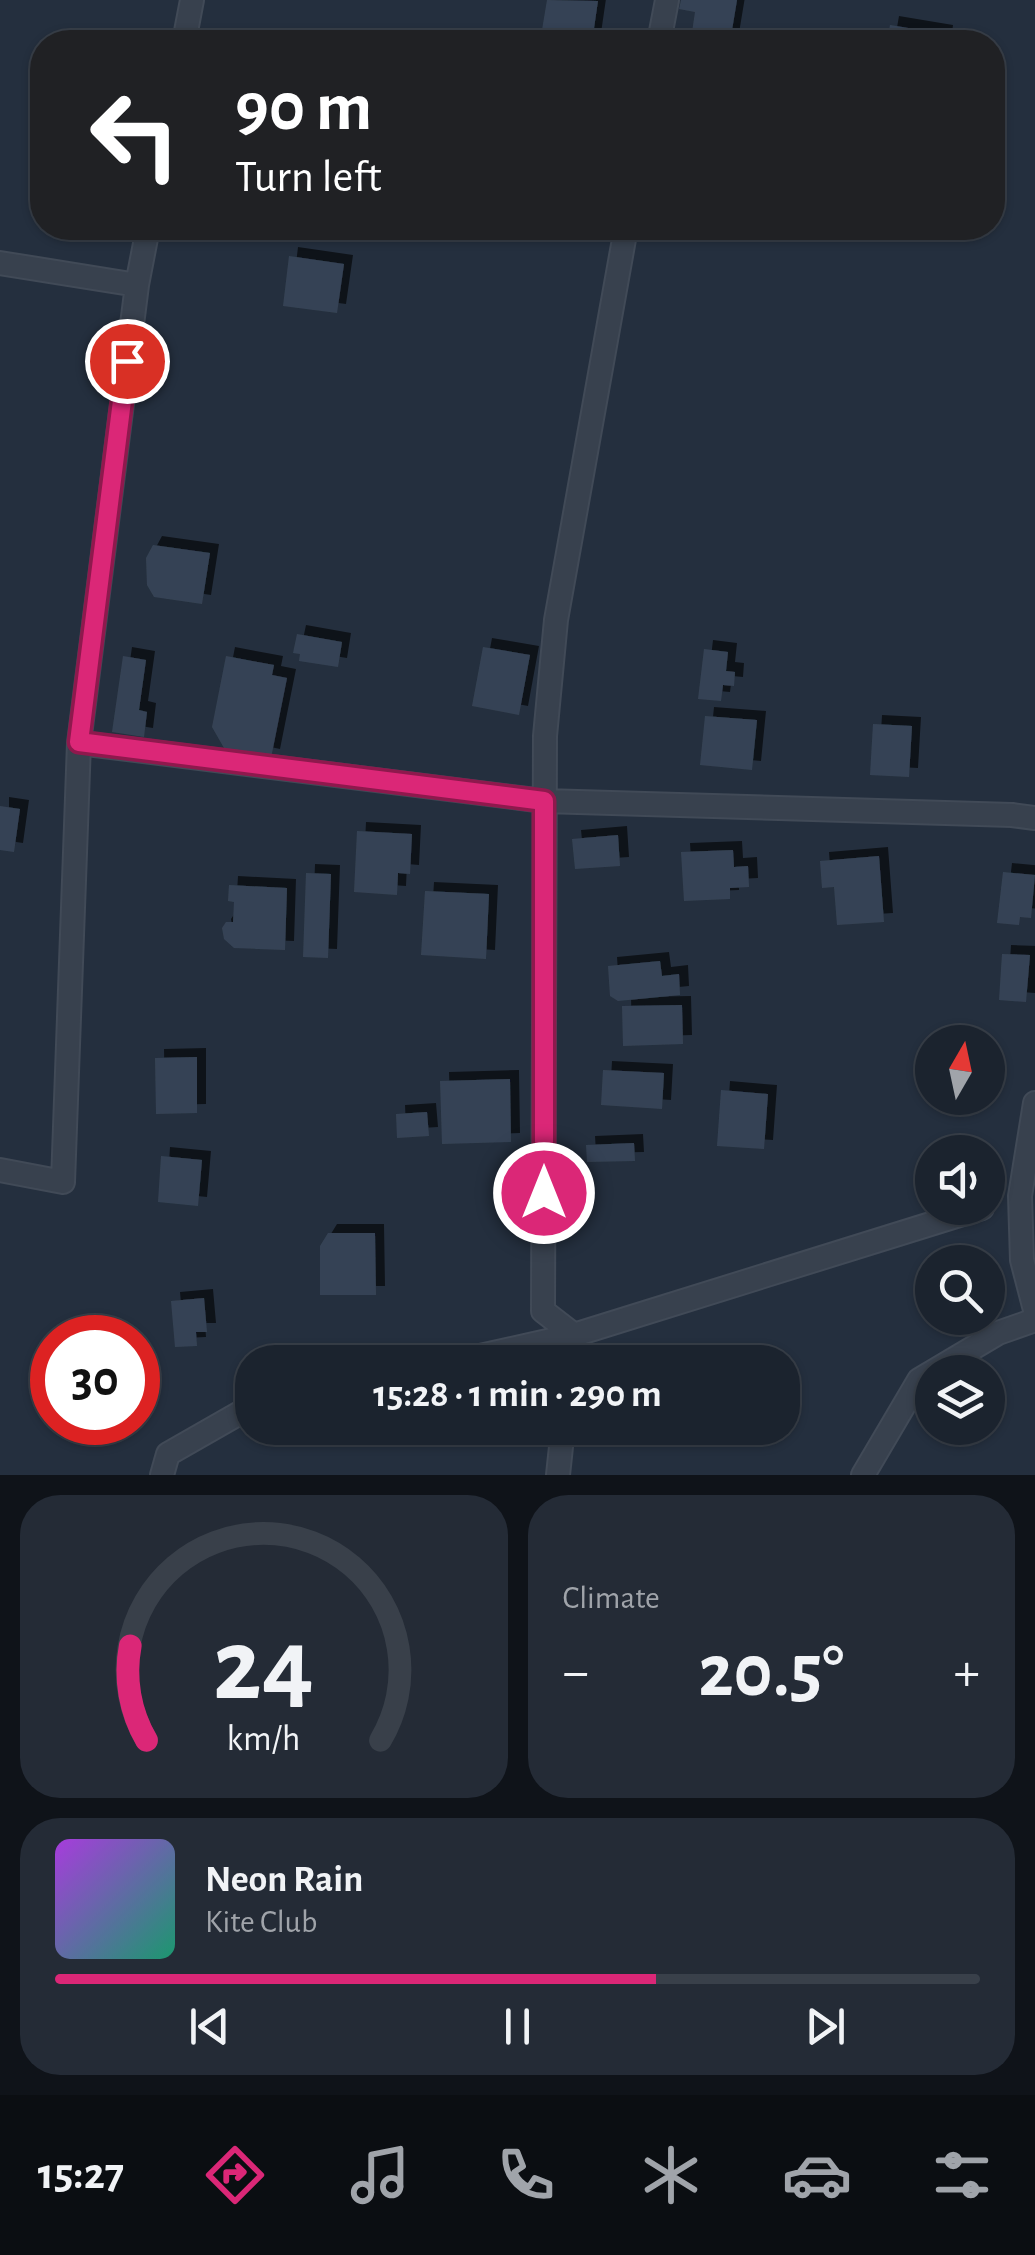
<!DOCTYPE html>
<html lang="en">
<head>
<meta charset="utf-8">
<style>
  :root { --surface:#1b232e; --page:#242b36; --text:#f1f3f6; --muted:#a0a4aa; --line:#39404a; --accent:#db2777 }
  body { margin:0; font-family:"Alegreya Sans",sans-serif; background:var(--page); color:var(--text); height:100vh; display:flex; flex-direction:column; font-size:38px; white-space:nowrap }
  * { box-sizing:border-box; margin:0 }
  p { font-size:32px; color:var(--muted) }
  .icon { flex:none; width:55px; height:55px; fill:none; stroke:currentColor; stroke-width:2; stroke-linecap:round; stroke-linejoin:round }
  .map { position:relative; height:1475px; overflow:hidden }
  .side { display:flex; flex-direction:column; gap:20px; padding:20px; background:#0f1319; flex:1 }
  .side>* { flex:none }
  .guide { position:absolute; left:30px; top:30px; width:975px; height:210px; border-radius:40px; box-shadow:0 2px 8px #0004,0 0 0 2px var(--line); background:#202124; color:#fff; overflow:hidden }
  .needle { width:65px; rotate:9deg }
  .tools { position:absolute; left:915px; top:1025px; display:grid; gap:20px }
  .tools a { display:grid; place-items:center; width:90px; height:90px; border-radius:50%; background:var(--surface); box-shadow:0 2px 8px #0004,0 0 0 2px var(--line); font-size:50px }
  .speed { position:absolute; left:30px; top:1315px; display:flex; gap:20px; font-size:50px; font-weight:700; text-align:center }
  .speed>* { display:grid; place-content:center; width:130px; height:130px; border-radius:50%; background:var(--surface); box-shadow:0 2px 8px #0004,0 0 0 2px var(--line); line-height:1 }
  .speed .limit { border:15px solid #d22; background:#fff; color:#111 }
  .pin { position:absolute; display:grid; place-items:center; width:85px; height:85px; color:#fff; margin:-42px; border:5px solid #fff; border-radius:50%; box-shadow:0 2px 10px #0007 }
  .me { position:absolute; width:110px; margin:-55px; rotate:0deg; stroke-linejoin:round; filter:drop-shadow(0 0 8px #0008) }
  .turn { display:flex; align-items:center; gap:35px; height:210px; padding:0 40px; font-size:45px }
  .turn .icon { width:130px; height:130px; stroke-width:2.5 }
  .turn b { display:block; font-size:70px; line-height:85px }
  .big { font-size:75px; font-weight:700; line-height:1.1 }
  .side .card { flex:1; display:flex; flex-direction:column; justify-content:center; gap:15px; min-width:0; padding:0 35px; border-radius:40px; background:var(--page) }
  .side .dial { align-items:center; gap:0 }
  .dial svg { height:260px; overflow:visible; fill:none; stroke:var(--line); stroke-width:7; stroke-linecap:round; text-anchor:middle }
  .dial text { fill:var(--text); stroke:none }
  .song { display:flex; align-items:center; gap:30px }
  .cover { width:120px; height:120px; border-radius:15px; background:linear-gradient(135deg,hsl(280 70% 55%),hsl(160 70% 35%)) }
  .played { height:10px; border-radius:5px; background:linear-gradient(90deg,var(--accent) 65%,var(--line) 65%) }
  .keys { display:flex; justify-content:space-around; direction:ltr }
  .heat { display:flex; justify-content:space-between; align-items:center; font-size:55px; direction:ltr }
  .side .tiles { flex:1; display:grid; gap:20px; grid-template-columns:1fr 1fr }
  .card:last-child { grid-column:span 2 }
  .trip { position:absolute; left:235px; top:1345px; width:565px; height:100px; border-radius:40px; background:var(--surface); box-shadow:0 2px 8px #0004,0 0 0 2px var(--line); font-weight:700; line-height:100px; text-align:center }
  .menu { display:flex; height:160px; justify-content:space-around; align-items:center; background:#0b0e12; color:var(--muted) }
  .menu .icon { width:70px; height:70px }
  .menu .active { color:var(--accent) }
  .menu b { font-size:45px; color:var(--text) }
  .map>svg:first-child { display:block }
  .building { fill:#364354; filter:url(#shadow) }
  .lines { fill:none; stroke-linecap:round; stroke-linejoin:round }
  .street-casing { stroke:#414a57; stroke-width:26 }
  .street { stroke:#38414e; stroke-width:22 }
  .route-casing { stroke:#8e194d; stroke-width:25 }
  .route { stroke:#db2777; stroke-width:18 }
</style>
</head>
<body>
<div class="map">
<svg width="1035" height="1475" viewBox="0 0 1035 1475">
  <defs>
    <filter id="shadow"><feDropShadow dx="9" dy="-9" stdDeviation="0" flood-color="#0009"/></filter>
  </defs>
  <rect width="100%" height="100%" fill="#242f3e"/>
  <!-- building -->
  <path class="building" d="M547 0 598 1 592 42H540Z
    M681 0H737L730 42 691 39 695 12 679 9Z
    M890 25 944 34 943 42H887Z
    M289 256 344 264 337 313 283 306Z
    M153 545 210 553 202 604 154 597 147 585 146 558Z
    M297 634 342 642 338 667 299 661 300 654 293 653Z
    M483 647 530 655 519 715 472 706Z
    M704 649 728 652 726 671 735 672 734 686 723 685 721 701 698 699Z
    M123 656 146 660 139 710 147 712 144 737 112 732Z
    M226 656 274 665 272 675 287 678 271 758 224 748 212 727Z
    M705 716 757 720 752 770 700 765Z
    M873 724 912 726 909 777 870 775Z
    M0 806 20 809 14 852 0 850Z
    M357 831 412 834 410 874 398 873 397 895 354 892Z
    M618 835 620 866 575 869 572 839Z
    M733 850 734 867 748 866 749 887 730 888V899L684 901 681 852Z
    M879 856 884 922 837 925 834 887 822 888 820 861Z
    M1003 872 1035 875 1031 918 1020 917 1019 925 997 923Z
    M306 873 331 874 328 958 303 957Z
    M229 885 287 888 285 950 234 948 224 939 222 928 226 922H233L234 902 228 901Z
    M425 891 489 894 486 959 421 955Z
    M1002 954 1030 955 1026 1002 999 1000Z
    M660 961 662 976 679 974 680 995 618 1001 610 996 608 966Z
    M682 1005 683 1044 623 1046 622 1006Z
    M197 1057V1113L156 1114 155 1058Z
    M603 1070 664 1073 662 1109 601 1105Z
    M510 1079 511 1142 442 1144 440 1081Z
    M721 1090 768 1094 764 1149 717 1146Z
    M427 1112 429 1136 397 1138 396 1114Z
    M634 1143 635 1161 587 1162 586 1145Z
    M161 1156 202 1160 198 1206 158 1202Z
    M328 1233H375L376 1295H320V1246Z
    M204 1298 207 1332H196L197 1346 175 1347 171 1301Z"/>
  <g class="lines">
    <defs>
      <path id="street" d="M184 42 192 0
        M659 42 667 0
        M0 263 137 285
        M79 743 544 801 1012 815 1035 818
        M1035 1103 1020 1196 1022 1260 1035 1310
        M0 1170 63 1182 79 743 137 285 148 228
        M453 1362 574 1335 982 1208
        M571 1362 574 1335 543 1311 545 736 556 620 626 228
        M162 1475 168 1454 245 1410 252 1408
        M558 1475 563 1428
        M863 1475 919 1380 998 1333 1035 1320"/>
    </defs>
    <!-- street casing -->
    <use href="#street" class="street-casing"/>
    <!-- street -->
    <use href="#street" class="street"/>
  </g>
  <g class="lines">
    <defs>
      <path id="route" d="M127 361 79 742 544 801V1193"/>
    </defs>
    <!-- route casing -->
    <use href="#route" class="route-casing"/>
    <!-- route -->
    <use href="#route" class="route"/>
  </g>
</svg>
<div class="tools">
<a><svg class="needle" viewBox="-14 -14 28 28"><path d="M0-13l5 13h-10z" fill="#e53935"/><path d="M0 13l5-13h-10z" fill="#a0a4aa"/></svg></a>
<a><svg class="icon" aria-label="sound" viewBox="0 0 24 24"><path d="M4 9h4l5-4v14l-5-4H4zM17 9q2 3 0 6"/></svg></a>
<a><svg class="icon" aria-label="search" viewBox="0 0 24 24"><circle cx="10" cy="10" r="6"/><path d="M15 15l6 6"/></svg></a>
<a><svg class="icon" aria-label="layers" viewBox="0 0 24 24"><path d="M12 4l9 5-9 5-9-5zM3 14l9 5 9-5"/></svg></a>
</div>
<div class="speed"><div class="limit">30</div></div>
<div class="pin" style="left:127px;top:361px;background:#d93025"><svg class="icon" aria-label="arrive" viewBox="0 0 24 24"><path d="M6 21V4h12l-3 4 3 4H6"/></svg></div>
<svg class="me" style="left:544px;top:1193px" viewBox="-20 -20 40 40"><circle r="17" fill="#db2777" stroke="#fff" stroke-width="3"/><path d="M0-11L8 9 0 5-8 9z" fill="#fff"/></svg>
<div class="trip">15:28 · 1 min · 290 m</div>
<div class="guide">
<div class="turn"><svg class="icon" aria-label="left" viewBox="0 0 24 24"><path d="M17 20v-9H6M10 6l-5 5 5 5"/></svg><div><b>90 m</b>Turn left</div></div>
</div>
</div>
<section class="side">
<div class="tiles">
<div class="card dial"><svg viewBox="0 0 100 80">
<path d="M14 69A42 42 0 1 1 86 69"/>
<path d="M14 69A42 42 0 0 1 9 40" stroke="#db2777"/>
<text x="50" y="56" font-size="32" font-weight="700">24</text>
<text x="50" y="72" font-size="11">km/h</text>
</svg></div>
<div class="card"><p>Climate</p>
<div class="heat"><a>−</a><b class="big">20.5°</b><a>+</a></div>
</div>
<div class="card">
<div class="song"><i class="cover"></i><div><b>Neon Rain</b><p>Kite Club</p></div></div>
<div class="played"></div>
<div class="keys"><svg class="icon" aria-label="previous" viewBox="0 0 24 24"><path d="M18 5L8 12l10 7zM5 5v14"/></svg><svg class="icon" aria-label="pause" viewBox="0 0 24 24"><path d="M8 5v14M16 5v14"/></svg><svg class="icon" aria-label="next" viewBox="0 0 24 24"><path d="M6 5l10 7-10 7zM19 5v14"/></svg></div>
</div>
</div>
</section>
<nav class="menu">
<b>15:27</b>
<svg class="icon active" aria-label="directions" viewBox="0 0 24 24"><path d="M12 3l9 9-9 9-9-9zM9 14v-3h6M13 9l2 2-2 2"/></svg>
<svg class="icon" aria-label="music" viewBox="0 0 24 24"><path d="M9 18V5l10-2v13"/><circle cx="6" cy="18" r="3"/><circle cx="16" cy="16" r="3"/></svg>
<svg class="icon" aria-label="phone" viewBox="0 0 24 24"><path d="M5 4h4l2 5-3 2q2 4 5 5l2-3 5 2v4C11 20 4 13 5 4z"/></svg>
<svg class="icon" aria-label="climate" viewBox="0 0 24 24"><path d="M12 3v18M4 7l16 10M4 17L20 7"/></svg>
<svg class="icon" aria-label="car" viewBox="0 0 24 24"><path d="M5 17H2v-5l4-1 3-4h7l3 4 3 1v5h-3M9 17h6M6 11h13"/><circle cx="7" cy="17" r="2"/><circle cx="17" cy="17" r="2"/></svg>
<svg class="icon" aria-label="filters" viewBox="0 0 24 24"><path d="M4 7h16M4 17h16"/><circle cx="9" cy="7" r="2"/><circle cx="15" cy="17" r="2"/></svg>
</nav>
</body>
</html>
